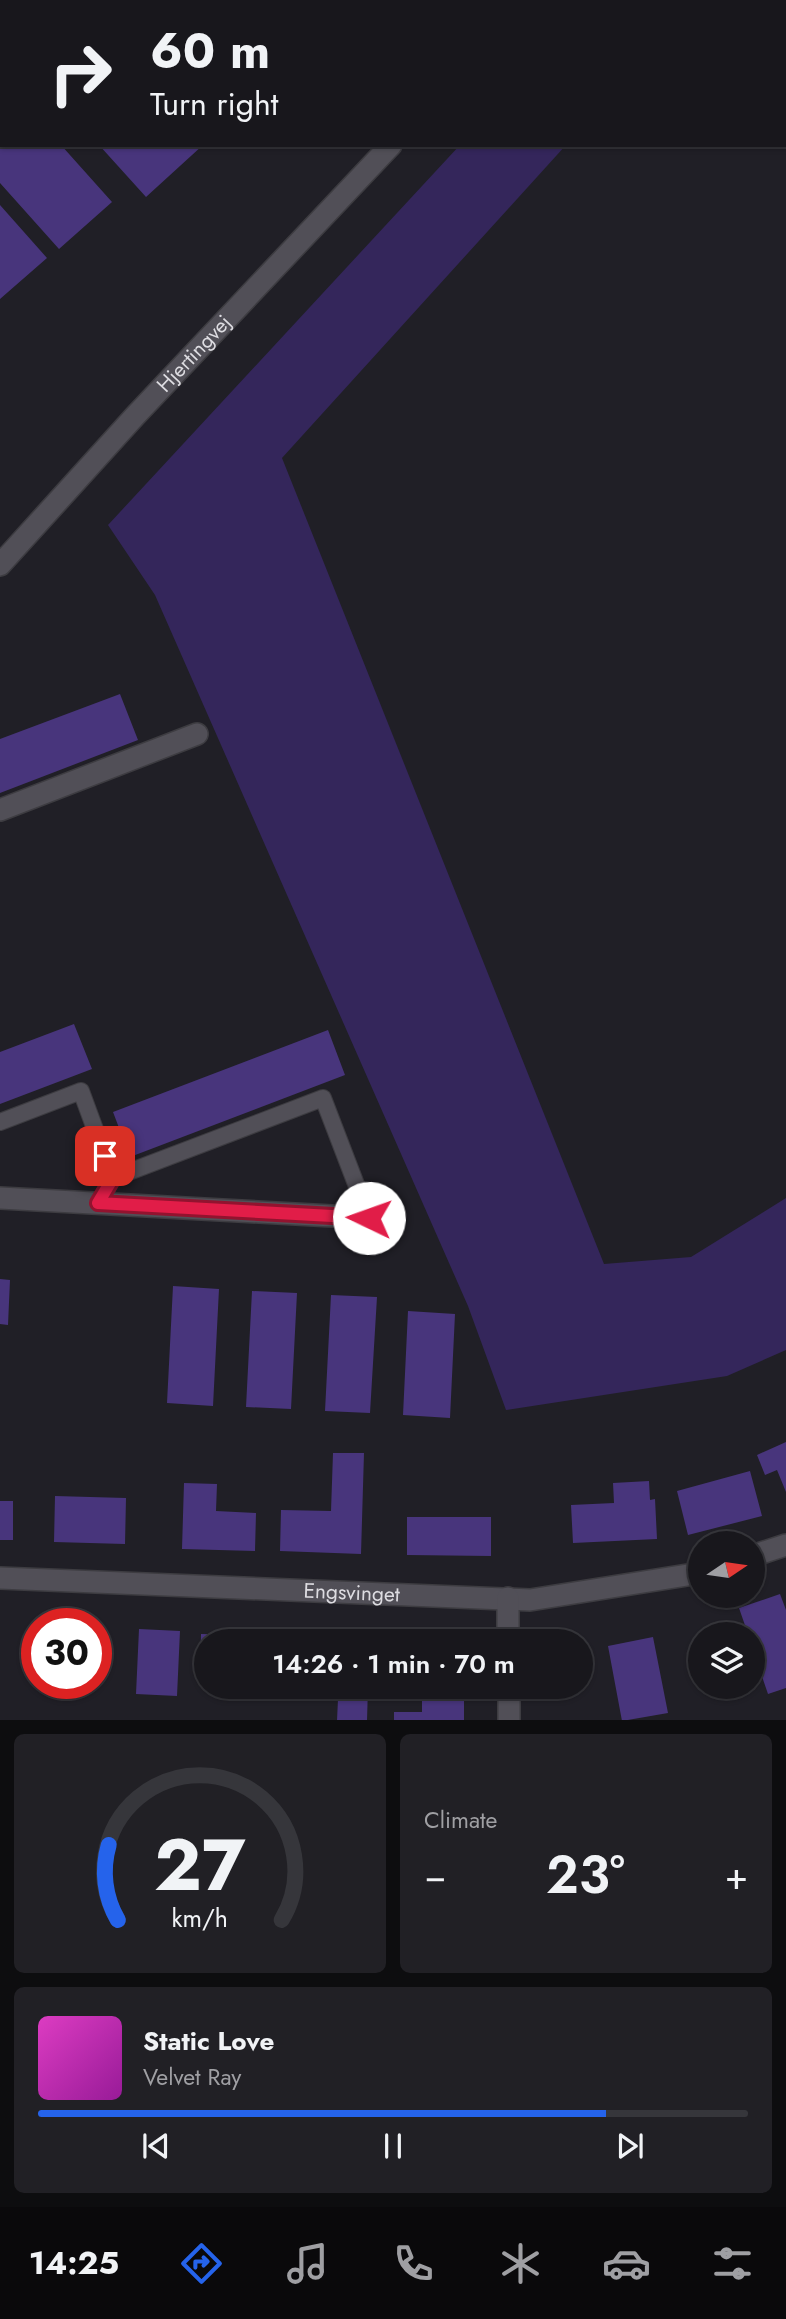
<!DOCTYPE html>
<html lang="en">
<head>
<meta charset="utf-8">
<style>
  :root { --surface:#18171c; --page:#212025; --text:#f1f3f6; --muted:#9f9fa3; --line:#36363b; --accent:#2563eb }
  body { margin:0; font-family:Jost,sans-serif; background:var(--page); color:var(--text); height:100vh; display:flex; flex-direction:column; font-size:26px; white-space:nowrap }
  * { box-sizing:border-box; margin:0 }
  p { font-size:23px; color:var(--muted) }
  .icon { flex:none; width:38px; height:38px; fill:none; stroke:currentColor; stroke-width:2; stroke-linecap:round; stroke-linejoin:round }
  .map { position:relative; height:1720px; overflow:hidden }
  .panel { display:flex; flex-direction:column; gap:14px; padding:14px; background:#0d0d0f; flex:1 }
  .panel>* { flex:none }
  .top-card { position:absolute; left:0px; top:0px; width:788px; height:147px; box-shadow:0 2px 5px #0004,0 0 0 2px var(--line); background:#18171c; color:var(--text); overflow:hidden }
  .needle { width:46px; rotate:77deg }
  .fabs { position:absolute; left:688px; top:1531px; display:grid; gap:14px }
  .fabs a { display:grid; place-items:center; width:77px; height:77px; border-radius:50%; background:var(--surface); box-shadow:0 2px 5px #0004,0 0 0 2px var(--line); font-size:35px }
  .speed { position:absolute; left:21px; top:1608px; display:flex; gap:14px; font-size:35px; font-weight:700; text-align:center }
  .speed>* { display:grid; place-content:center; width:91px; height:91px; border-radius:50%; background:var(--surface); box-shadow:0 2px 5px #0004,0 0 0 2px var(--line); line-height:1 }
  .speed .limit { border:10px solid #d22; background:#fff; color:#111 }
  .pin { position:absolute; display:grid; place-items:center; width:60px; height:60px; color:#fff; margin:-30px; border-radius:14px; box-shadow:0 4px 10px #0006 }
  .me { position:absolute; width:77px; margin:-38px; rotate:273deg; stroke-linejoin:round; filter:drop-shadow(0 0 5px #0008) }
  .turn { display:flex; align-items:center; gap:24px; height:147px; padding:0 35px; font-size:32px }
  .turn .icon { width:91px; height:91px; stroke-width:2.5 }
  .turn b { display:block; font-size:49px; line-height:60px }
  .big { font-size:52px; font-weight:600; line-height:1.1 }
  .panel .tile { flex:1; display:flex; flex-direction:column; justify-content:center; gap:10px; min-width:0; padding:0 24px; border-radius:10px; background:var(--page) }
  .panel .dial { align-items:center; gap:0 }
  .dial svg { height:182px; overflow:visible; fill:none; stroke:var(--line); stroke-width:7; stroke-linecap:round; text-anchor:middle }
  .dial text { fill:var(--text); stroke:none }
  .song { display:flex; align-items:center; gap:21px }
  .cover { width:84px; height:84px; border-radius:10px; background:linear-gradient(135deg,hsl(310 70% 55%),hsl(300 70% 35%)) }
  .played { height:7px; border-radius:4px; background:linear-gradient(90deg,var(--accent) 80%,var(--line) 80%) }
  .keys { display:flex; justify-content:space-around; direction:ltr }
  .heat { display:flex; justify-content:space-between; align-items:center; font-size:38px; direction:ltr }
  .panel .tiles { flex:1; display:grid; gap:14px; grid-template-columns:1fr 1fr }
  .tile:last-child { grid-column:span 2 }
  .trip { position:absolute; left:194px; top:1629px; width:399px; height:70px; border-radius:35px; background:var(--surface); box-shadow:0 2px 5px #0004,0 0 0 2px var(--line); font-weight:600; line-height:70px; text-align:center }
  .menu { display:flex; height:112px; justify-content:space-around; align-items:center; background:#0a090b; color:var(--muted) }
  .menu .icon { width:49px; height:49px }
  .menu .current { color:var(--accent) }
  .menu b { font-size:32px; color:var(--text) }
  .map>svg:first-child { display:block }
  .green { fill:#34265b }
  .building { fill:#48357c }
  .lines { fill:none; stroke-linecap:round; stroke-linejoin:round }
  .lane-casing { stroke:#3d3c41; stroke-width:18 }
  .street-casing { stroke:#3d3c41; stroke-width:24 }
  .secondary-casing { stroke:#3d3c41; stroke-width:24 }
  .lane { stroke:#514f57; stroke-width:16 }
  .street { stroke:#514f57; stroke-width:21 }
  .secondary { stroke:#514f57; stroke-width:21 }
  .route-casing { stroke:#92132f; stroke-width:18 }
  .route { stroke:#e11d48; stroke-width:12 }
  .labels { text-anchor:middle; stroke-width:7; stroke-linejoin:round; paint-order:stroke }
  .street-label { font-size:21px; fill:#dddce1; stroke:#09090c }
</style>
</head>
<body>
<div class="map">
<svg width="786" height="1721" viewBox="0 0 786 1721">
  <rect width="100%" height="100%" fill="#201f26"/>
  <!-- green -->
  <path class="green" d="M460 145H566L282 458 604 1264 691 1257 786 1198V1350L727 1376 506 1410 468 1306 155 595 108 525Z"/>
  <!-- building -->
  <path class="building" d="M0 145H61L112 202 59 249 0 183Z
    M99 145H203L146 197Z
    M0 205 47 258 0 299Z
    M120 694 138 740 0 793V739Z
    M74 1024 92 1069 0 1104V1052Z
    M328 1030 345 1075 130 1157 113 1112Z
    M0 1279 10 1280 8 1325 0 1324Z
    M173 1286 219 1289 213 1406 167 1403Z
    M252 1291 297 1293 291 1409 246 1407Z
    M331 1295 377 1297 370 1413 325 1411Z
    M408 1311 455 1314 450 1418 403 1415Z
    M786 1442V1492L777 1470 765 1475 757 1455Z
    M333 1453H364L361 1554 280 1551 281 1510 331 1511Z
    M750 1471 762 1516 688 1535 677 1491Z
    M649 1481 650 1500 655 1499 657 1539 573 1543 571 1505 614 1503 613 1483Z
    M184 1483 217 1484 216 1511 256 1513 255 1551 182 1549Z
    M55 1496 126 1498 125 1544 54 1542Z
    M0 1501H13V1540H0Z
    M407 1517H491V1556L407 1555Z
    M780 1594 786 1610V1688L768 1694 752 1647V1634H748L739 1608Z
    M139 1629 180 1631 177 1696 136 1694Z
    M201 1634 272 1636V1642H206V1679H200Z
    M653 1637 668 1713 622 1721 608 1646Z
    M42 1684H79V1695L42 1694Z
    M307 1687H368L367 1721H337L338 1699 307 1698Z
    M422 1687H464V1721H394V1712H422Z"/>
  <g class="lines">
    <defs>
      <path id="lane" d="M0 1122 81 1091 113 1178
        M98 1204 113 1178 323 1098 369 1218"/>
      <g id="street">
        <path d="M193 0 195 2"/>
        <path d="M0 810 197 734"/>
        <path d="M0 1198 369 1218"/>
        <path d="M752 1556 786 1545"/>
        <path id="s1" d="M0 1578 530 1600 700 1573"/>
        <path d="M508 1598V1642"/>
        <path d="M509 1687V1721"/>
      </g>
      <g id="secondary">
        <path d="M523 2 525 0"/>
        <path id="s2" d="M0 565 135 416 391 145"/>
      </g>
    </defs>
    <!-- lane casing -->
    <use href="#lane" class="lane-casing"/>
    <!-- street casing -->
    <use href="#street" class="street-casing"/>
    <!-- secondary casing -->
    <use href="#secondary" class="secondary-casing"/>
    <!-- lane -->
    <use href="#lane" class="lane"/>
    <!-- street -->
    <use href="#street" class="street"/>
    <!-- secondary -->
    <use href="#secondary" class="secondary"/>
  </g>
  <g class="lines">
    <defs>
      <path id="route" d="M105 1156 113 1178 98 1203 369 1218"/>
    </defs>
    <!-- route casing -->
    <use href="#route" class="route-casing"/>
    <!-- route -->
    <use href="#route" class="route"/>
  </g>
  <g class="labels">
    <!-- street labels -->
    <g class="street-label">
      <text dy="7" stroke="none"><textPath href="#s2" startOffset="287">Hjertingvej</textPath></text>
      <text dy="7" stroke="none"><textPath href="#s1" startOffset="352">Engsvinget</textPath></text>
    </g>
  </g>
</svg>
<div class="fabs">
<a><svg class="needle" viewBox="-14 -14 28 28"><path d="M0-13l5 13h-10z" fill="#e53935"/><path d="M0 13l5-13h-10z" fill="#9f9fa3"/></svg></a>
<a><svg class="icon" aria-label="layers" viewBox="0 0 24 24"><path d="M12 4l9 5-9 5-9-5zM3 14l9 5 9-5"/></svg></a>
</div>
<div class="speed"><div class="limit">30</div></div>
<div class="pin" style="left:105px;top:1156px;background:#d93025"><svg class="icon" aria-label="arrive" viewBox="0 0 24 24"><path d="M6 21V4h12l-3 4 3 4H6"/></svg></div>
<svg class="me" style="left:369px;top:1218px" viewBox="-20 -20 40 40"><circle r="19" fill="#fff"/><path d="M0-13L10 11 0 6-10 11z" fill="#e11d48"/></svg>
<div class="trip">14:26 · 1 min · 70 m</div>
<div class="top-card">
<div class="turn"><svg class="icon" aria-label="right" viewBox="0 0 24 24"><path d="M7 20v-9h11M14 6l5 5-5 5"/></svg><div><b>60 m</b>Turn right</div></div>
</div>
</div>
<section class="panel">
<div class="tiles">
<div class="tile dial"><svg viewBox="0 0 100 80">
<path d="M14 69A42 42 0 1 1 86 69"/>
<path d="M14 69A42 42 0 0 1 10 36" stroke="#2563eb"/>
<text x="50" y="56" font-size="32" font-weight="700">27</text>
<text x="50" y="72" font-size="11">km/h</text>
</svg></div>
<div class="tile"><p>Climate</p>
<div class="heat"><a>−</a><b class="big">23°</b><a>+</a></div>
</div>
<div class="tile">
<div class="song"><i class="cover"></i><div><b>Static Love</b><p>Velvet Ray</p></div></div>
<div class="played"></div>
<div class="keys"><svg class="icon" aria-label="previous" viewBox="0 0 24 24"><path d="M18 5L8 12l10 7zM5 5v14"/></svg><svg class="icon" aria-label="pause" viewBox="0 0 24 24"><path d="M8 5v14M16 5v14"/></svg><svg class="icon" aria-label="next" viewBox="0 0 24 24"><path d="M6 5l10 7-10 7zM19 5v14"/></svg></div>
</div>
</div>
</section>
<nav class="menu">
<b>14:25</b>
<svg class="icon current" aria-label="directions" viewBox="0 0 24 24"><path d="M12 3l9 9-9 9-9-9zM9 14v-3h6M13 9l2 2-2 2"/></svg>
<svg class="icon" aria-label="music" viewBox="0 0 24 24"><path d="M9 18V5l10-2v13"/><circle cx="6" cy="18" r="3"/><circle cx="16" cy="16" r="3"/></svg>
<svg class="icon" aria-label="phone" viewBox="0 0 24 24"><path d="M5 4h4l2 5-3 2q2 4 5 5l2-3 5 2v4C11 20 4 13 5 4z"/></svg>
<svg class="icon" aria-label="climate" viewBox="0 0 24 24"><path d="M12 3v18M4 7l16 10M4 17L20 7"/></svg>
<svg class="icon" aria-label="car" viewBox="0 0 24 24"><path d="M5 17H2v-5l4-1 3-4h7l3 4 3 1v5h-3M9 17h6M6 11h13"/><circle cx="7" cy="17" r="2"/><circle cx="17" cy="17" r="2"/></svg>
<svg class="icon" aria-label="filters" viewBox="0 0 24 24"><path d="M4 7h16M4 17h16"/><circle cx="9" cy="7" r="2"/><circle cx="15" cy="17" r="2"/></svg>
</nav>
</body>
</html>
